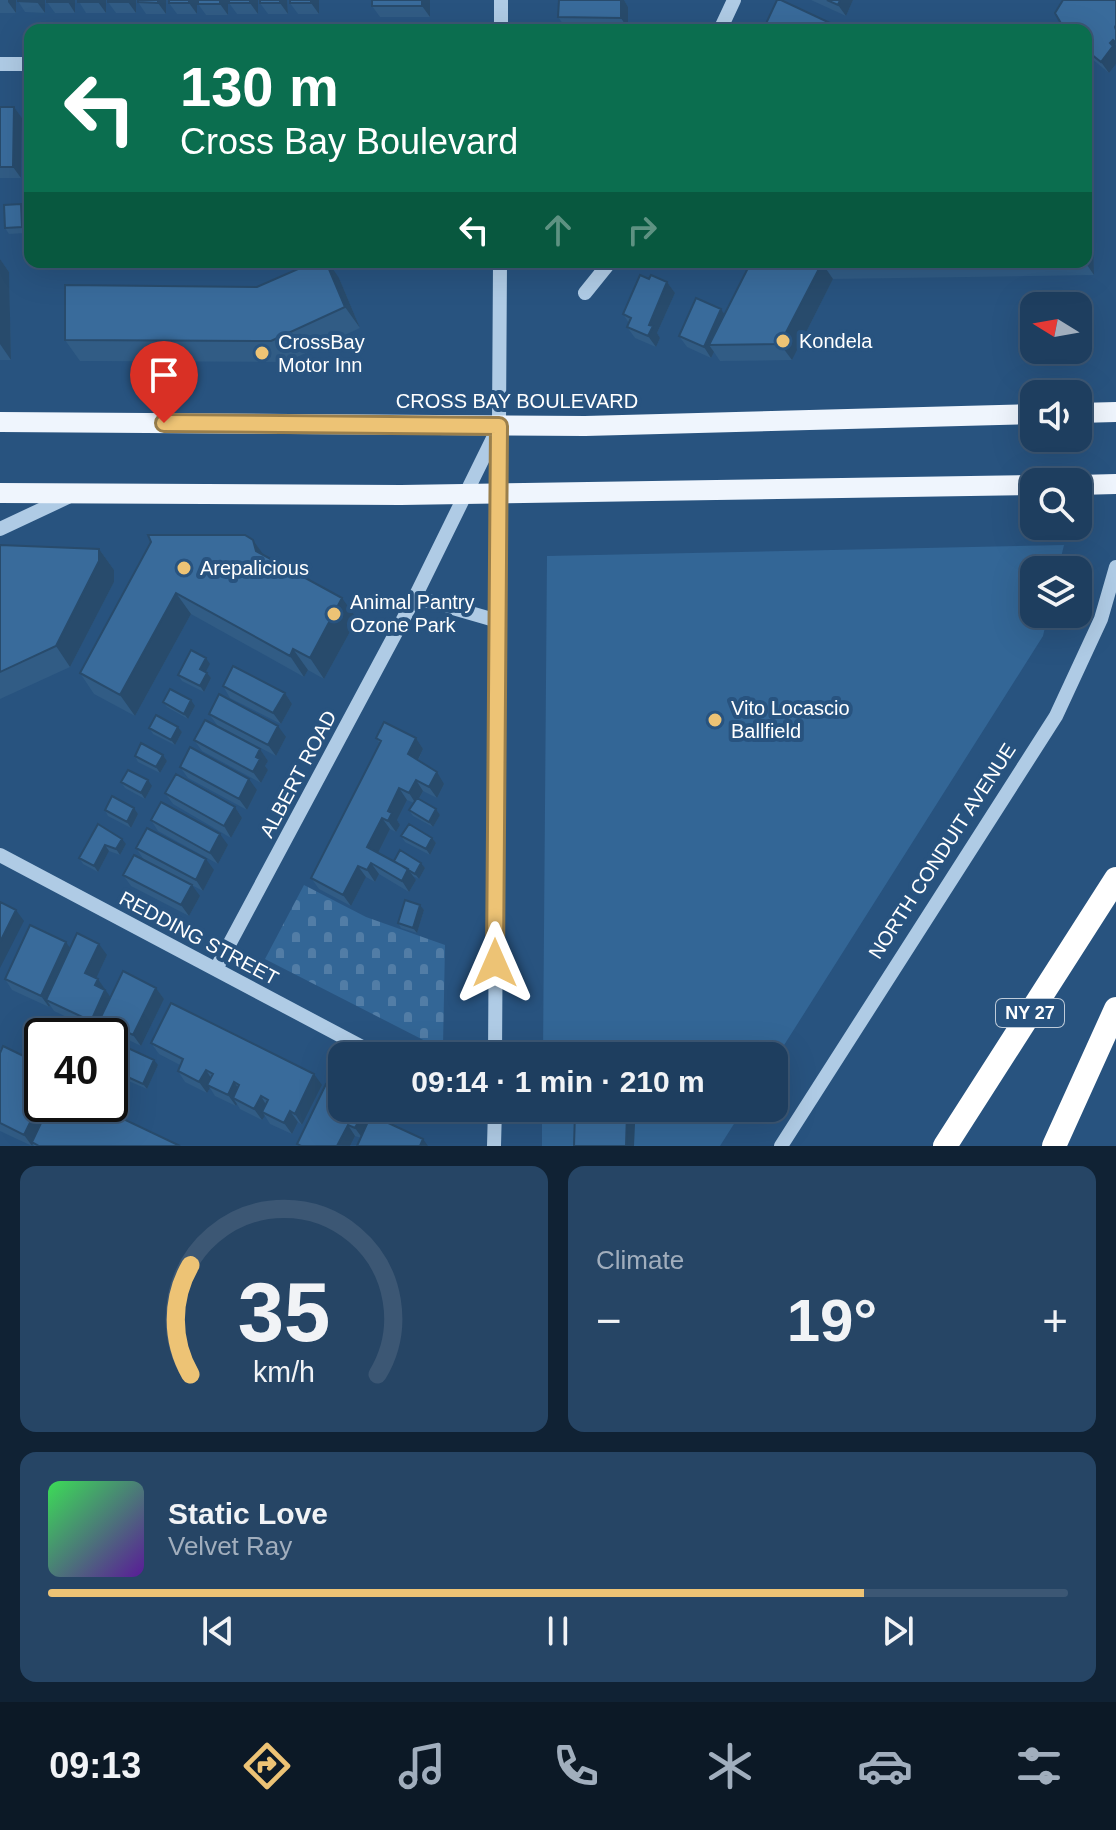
<!DOCTYPE html>
<html lang="en">
<head>
<meta charset="utf-8">
<style>
  :root { --surface:#1e3e5f; --page:#264565; --text:#f1f3f6; --muted:#a1aebd; --line:#3c5774; --accent:#edc375 }
  body { margin:0; font-family:Arial,sans-serif; background:var(--page); color:var(--text); height:100vh; display:flex; flex-direction:column; font-size:30px; white-space:nowrap }
  * { box-sizing:border-box; margin:0 }
  p { font-size:26px; color:var(--muted) }
  .icon { flex:none; width:44px; height:44px; fill:none; stroke:currentColor; stroke-width:2; stroke-linecap:round; stroke-linejoin:round }
  .map { position:relative; height:1146px; overflow:hidden }
  .panel { display:flex; flex-direction:column; gap:20px; padding:20px; background:#102234; flex:1 }
  .panel>* { flex:none }
  .guide { position:absolute; left:24px; top:24px; width:1068px; height:244px; border-radius:16px; box-shadow:0 8px 32px #0002,0 0 0 2px var(--line); background:#0b6e4f; color:#fff; overflow:hidden }
  .needle { width:52px; rotate:281deg }
  .controls { position:absolute; left:1020px; top:292px; display:grid; gap:16px }
  .controls a { display:grid; place-items:center; width:72px; height:72px; border-radius:16px; background:var(--surface); box-shadow:0 8px 32px #0002,0 0 0 2px var(--line); font-size:40px }
  .speed { position:absolute; left:24px; top:1018px; display:flex; gap:16px; font-size:40px; font-weight:700; text-align:center }
  .speed>* { display:grid; place-content:center; width:104px; height:104px; border-radius:50%; background:var(--surface); box-shadow:0 8px 32px #0002,0 0 0 2px var(--line); line-height:1 }
  .speed .limit { border:4px solid #111; border-radius:12px; background:#fff; color:#111 }
  .pin { position:absolute; display:grid; place-items:center; width:68px; height:68px; color:#fff; margin:-82px -34px; border-radius:50% 50% 50% 0; rotate:-45deg; box-shadow:0 0 8px #0007 }
  .pin .icon { rotate:45deg }
  .me { position:absolute; width:88px; margin:-44px; rotate:0deg; stroke-linejoin:round; filter:drop-shadow(0 0 6px #0008) }
  .turn { display:flex; align-items:center; gap:28px; height:168px; padding:0 24px; font-size:36px }
  .turn .icon { width:104px; height:104px; stroke-width:2.5 }
  .turn b { display:block; font-size:56px; line-height:68px }
  .lanes { display:flex; align-items:center; height:76px; padding:0 24px; background:#0003; justify-content:center; gap:40px; direction:ltr }
  .lanes .off { opacity:.35 }
  .big { font-size:60px; font-weight:700; line-height:1.1 }
  .panel .widget { flex:1; display:flex; flex-direction:column; justify-content:center; gap:12px; min-width:0; padding:0 28px; border-radius:16px; background:var(--page) }
  .panel .dial { align-items:center; gap:0 }
  .dial svg { height:208px; overflow:visible; fill:none; stroke:var(--line); stroke-width:7; stroke-linecap:round; text-anchor:middle }
  .dial text { fill:var(--text); stroke:none }
  .song { display:flex; align-items:center; gap:24px }
  .cover { width:96px; height:96px; border-radius:12px; background:linear-gradient(135deg,hsl(130 70% 55%),hsl(270 70% 35%)) }
  .played { height:8px; border-radius:4px; background:linear-gradient(90deg,var(--accent) 80%,var(--line) 80%) }
  .keys { display:flex; justify-content:space-around; direction:ltr }
  .heat { display:flex; justify-content:space-between; align-items:center; font-size:44px; direction:ltr }
  .panel .tiles { flex:1; display:grid; gap:20px; grid-template-columns:1fr 1fr }
  .widget:last-child { grid-column:span 2 }
  .trip { position:absolute; left:328px; top:1042px; width:460px; height:80px; border-radius:16px; background:var(--surface); box-shadow:0 8px 32px #0002,0 0 0 2px var(--line); font-weight:700; line-height:80px; text-align:center }
  .tab-bar { display:flex; height:128px; justify-content:space-around; align-items:center; background:#0c1926; color:var(--muted) }
  .tab-bar .icon { width:56px; height:56px }
  .tab-bar .current { color:var(--accent) }
  .tab-bar b { font-size:36px; color:var(--text) }
  .map>svg:first-child { display:block }
  .cemetery { fill:url(#cemetery-stones) }
  .park { fill:#336696 }
  .lines { fill:none; stroke-linecap:round; stroke-linejoin:round }
  .minor { stroke:#afcbe5; stroke-width:14 }
  .major { stroke:#eff5fd; stroke-width:20 }
  .highway { stroke:#fff; stroke-width:24 }
  .wall { fill:#315c85 }
  .shaded-wall { fill:#284b6c }
  .building { fill:#396b9b; stroke:#284b6c; stroke-width:2 }
  .route-casing { stroke:#9a7f4c; stroke-width:20 }
  .route { stroke:#edc375; stroke-width:14 }
  .poi-dot { fill:#edc375; stroke:#28537f; stroke-width:3 }
  .labels { text-anchor:middle; stroke-width:8; stroke-linejoin:round; paint-order:stroke }
  .shield { fill:#28537f; stroke:#becbd9; stroke-width:2 }
  .shield-label { font-size:18px; font-weight:bold; fill:#fff }
  .poi-label { font-size:20px; fill:#fff; stroke:#28537f; text-anchor:start }
  .street-label { font-size:20px; fill:#fff; stroke:#28537f }
</style>
</head>
<body>
<div class="map">
<svg width="1116" height="1146" viewBox="0 0 1116 1146">
  <defs>
    <pattern id="cemetery-stones" width="16" height="16" patternUnits="userSpaceOnUse" patternTransform="scale(2)"><rect width="16" height="16" fill="#336696"/><path d="M2 7V4a2 2 0 0 1 4 0v3zM10 15v-3a2 2 0 0 1 4 0v3z" fill="#527da6"/></pattern>
  </defs>
  <rect width="100%" height="100%" fill="#28537f"/>
  <!-- cemetery -->
  <path class="cemetery" d="M304 885 366 917 445 945 443 1046 437 1047 265 959Z"/>
  <!-- park -->
  <path class="park" d="M1064 545 1058 570H1034V614H1048L1043 636 774 1061V1056H543L547 556Z
    M542 1108H744L720 1146H542Z"/>
  <g class="lines">
    <!-- minor -->
    <path class="minor" d="M501 30V0
      M720 30 734 0
      M0 64H30
      M585 293 610 262
      M0 529 68 497
      M415 597 498 621
      M0 855 379 1056
      M216 969 415 597 497 430
      M495 1056 500 262
      M494 1146 495 1108
      M781 1146 1056 716 1101 619 1116 567"/>
    <!-- major -->
    <path class="major" d="M1078 413 1116 412
      M0 422 585 426 1034 414
      M1078 485 1116 484
      M0 493 401 495 1034 485"/>
    <!-- highway -->
    <path class="highway" d="M945 1146 1116 879
      M1054 1146 1116 1009"/>
  </g>
  <!-- wall -->
  <path class="wall" d="M0 0H16V13H0Z
    M45 0V13L25 12 18 1Z
    M75 0V13H55L47 2Z
    M78 0H106V13H86Z
    M136 0V13H116L108 2Z
    M166 0V14H146L138 2Z
    M197 0V14H177L169 3Z
    M228 0V15H206L198 4Z
    M258 0V14H237L229 3Z
    M287 0 288 14H268L260 3Z
    M290 0H319V14H298L290 3Z
    M430 0V17H380L372 6Z
    M559 0H624L628 7V29L566 28 558 17Z
    M811 0H853L846 16Z
    M1116 0V64L1109 73 1086 54V30H1066L1055 13Z
    M0 107H14L22 118 21 178H0Z
    M30 107V177L23 167Z
    M1092 191 1094 275 833 279 792 360 720 361 714 352 711 358 687 347 679 336 721 309 724 314 751 262H1086Z
    M21 204 25 210 26 233 9 234 5 228Z
    M0 259 9 272 11 360H0Z
    M339 278 360 328 286 362 80 361 65 340Z
    M649 279 667 282 675 293 657 333 660 338 656 347 635 338 627 327 629 323 623 314Z
    M253 540 263 555 357 619 324 679 308 670 304 677 191 614 135 716 94 694 80 673 151 542Z
    M0 545 99 549 114 570V582L70 667 0 699Z
    M210 664 205 672 211 678 204 692 182 681 178 675Z
    M223 686 285 693 292 704 281 724 230 698Z
    M163 702 195 706 188 719 167 707Z
    M209 714 286 737 276 756 217 725Z
    M178 727 182 732 175 745 153 734 149 728Z
    M376 738H416L423 749 418 761 444 784 437 798 423 791 419 799 436 809 440 815 433 827 413 816 409 810 414 803 407 800 397 820 400 825 396 832 390 829 378 853 394 862 421 863 425 868 419 879 413 876 416 880 409 892 379 874 375 882 366 877 351 906 319 889 311 878 380 744Z
    M194 740 260 749 268 761 265 766 268 770 261 783 202 751Z
    M163 755 167 761 160 773 138 762 135 756Z
    M180 767 257 790 247 810 188 778Z
    M121 782 152 786 145 799 125 788Z
    M165 793 235 807 242 818 231 838 173 804Z
    M134 808 138 814 131 828 108 816 105 810Z
    M151 820 228 845 218 864 158 831Z
    M98 824 126 844 120 855 109 851 98 872 83 864 79 858Z
    M401 836 432 838 436 843 430 855 405 842Z
    M136 848 214 870 203 891 144 860Z
    M123 875 200 896 189 916 131 886Z
    M420 905 424 910 417 933 401 928 398 923Z
    M70 948 107 955 96 978 98 979 110 998 156 988 164 999 141 1046 108 1030 103 1022 98 1032 54 1011 50 1005 49 1007 12 990 5 979Z
    M151 1043 322 1085 302 1125 298 1122 292 1134 270 1124 265 1116 262 1120 240 1109 237 1104 236 1106 215 1096 210 1088 207 1093 185 1082 178 1071 180 1065 159 1054Z
    M0 1048 42 1104 180 1146H34L33 1144 32 1146 0 1131Z
    M110 1059 158 1065 147 1089 110 1073Z
    M368 1112 366 1114 370 1119 361 1138 355 1136 350 1146H298L297 1144Z"/>
  <!-- shaded-wall -->
  <path class="shaded-wall" d="M8 0H16V13L8 2Z
    M37 0H45V13L37 2Z
    M68 0H75V13L68 2Z
    M98 0H106V13L98 2Z
    M128 0H136V13L128 2Z
    M158 0H166V14L158 3Z
    M189 0H197V14L189 3Z
    M220 0H228V15L220 4Z
    M250 0H258V14L250 3Z
    M280 0H287L288 14 280 3Z
    M311 0H319V14L311 3Z
    M422 0H430V17L422 6Z
    M621 0H624L628 7V29L621 18Z
    M840 0H853L846 16 838 5Z
    M830 23 835 30H826Z
    M1113 40 1116 45V64L1109 73 1101 62Z
    M14 107 22 118 21 178 13 167Z
    M1086 181 1092 191 1094 275 1085 262H1086Z
    M21 204 25 210 26 233 22 227Z
    M0 259 9 272 11 360 0 344Z
    M326 262H328L339 278 360 328 345 307Z
    M822 263 833 279 792 360 780 344Z
    M667 282 675 293 657 333 660 338 656 347 648 336 649 325Z
    M721 309 728 320 709 345 714 352 711 358 704 347Z
    M253 540 268 561 256 551Z
    M99 549 114 570V582L70 667 56 646Z
    M176 593 191 614 135 716 120 695Z
    M342 598 357 619 324 679 310 658Z
    M293 649 308 670 304 677 290 656Z
    M206 658 210 664 204 675 200 669Z
    M207 673 211 678 204 692 200 686Z
    M285 693 292 704 281 724 273 713Z
    M191 700 195 706 188 719 184 714Z
    M278 726 286 737 276 756 268 745Z
    M178 727 182 732 175 745 171 740Z
    M416 738 423 749 415 766 408 754Z
    M260 749 268 761 265 766 268 770 261 783 253 772 256 757Z
    M163 755 167 761 160 773 156 767Z
    M437 772 444 784 437 798 429 787Z
    M249 779 257 790 247 810 239 799Z
    M148 780 152 786 145 799 141 793Z
    M416 780 423 791 416 804 409 793Z
    M399 788 407 800 397 820 400 825 396 832 388 821V811Z
    M235 807 242 818 231 838 224 826Z
    M134 808 138 814 131 828 127 822Z
    M436 809 440 815 433 827 429 822Z
    M382 818 390 829 375 859 367 847Z
    M220 834 228 845 218 864 210 853Z
    M432 838 436 843 430 855 426 849Z
    M122 839 126 844 120 855 116 849Z
    M105 845 109 851 98 872 94 866Z
    M206 859 214 870 203 891 196 880Z
    M371 863 379 874 375 882 367 870Z
    M421 863 425 868 419 879 415 874Z
    M358 866 366 877 351 906 343 895Z
    M408 869 416 880 409 892 402 881Z
    M192 885 200 896 189 916 181 905Z
    M420 905 424 910 417 933 413 928Z
    M16 910 24 921 0 968V942Z
    M66 942 74 954 46 1000 50 1005 49 1007 41 996Z
    M99 944 107 955 93 985 85 973Z
    M98 979 113 1001 100 1019 103 1022 98 1032 91 1021 95 985Z
    M156 988 164 999 141 1046 133 1035Z
    M154 1060 158 1065 147 1089 143 1084Z
    M206 1070 213 1081 207 1085 210 1088 207 1093 199 1082Z
    M314 1074 322 1085 302 1125 295 1114Z
    M234 1082 242 1093 233 1098 237 1104 236 1106 228 1095Z
    M261 1096 268 1108 262 1112 265 1116 262 1120 254 1109Z
    M42 1098V1104H52L32 1146 24 1135Z
    M357 1108H365L368 1112 366 1114 372 1122 363 1139 355 1128Z
    M290 1111 298 1122 292 1134 284 1123Z
    M627 1113 635 1124 634 1146H626Z
    M348 1125 355 1136 350 1146H337Z
    M423 1139 428 1146H420Z"/>
  <!-- building -->
  <path class="building" d="M18 0H37V2L18 1Z
    M47 0H68V2H47Z
    M78 0H98V2H78Z
    M108 0H128V2H108Z
    M138 0H158V3L138 2Z
    M169 0H189V3H169Z
    M198 0H220V4H198Z
    M229 0H250V3H229Z
    M260 0H280V3H260Z
    M290 0H311V3H290Z
    M372 0H422V6H372Z
    M559 0H621V18L558 17Z
    M777 0H781L830 23 826 30H763Z
    M827 0H840L838 5Z
    M1063 0H1116V25L1115 27 1116 30V43L1113 40 1110 43 1113 46 1101 62 1086 50V30H1080L1071 23 1062 25 1055 13Z
    M0 107H14L13 167H0Z
    M23 107H30V167H23Z
    M21 204 22 227 5 228 4 205Z
    M314 262H326L345 307 271 341 65 340V285L257 287Z
    M751 262H882L822 263 780 344 709 345Z
    M640 275 649 279 651 275 667 282 649 325 653 326 648 336 627 327 631 318 623 314Z
    M696 298 721 309 704 347 679 336Z
    M148 535H245L253 540 256 551 342 598 310 658 293 649 290 656 176 593 120 695 80 673 151 542Z
    M0 545 99 549V561L56 646 0 672Z
    M191 650 206 658 200 669 207 673 200 686 178 675Z
    M233 666 285 693 273 713 223 686Z
    M170 689 191 700 184 714 163 702Z
    M219 694 278 726 268 745 209 714Z
    M156 715 178 727 171 740 149 728Z
    M205 720 260 749 256 757 260 759 253 772 194 740Z
    M384 722 416 738 408 754 437 772 429 787 416 780 409 793 399 788 388 811 392 813 388 821 382 818 367 847 408 869 402 881 371 863 367 870 358 866 343 895 311 878 381 741 376 738Z
    M141 743 163 755 156 767 135 756Z
    M190 747 249 779 239 799 180 767Z
    M128 770 148 780 141 793 121 782Z
    M176 774 235 807 224 826 165 793Z
    M112 796 134 808 127 822 105 810Z
    M417 798 436 809 429 822 409 810Z
    M161 802 220 834 210 853 151 820Z
    M98 824 122 839 116 849 105 845 94 866 79 858Z
    M409 824 432 838 426 849 401 836Z
    M147 828 206 859 196 880 136 848Z
    M400 850 421 863 415 874 394 861Z
    M134 855 192 885 181 905 123 875Z
    M405 900 420 905 413 928 398 923Z
    M0 902 16 910 0 942Z
    M30 925 66 942 41 996 5 979Z
    M77 933 99 944 85 973 98 979 95 985 105 990 91 1021 46 1000Z
    M123 971 156 988 133 1035 100 1019Z
    M171 1003 314 1074 295 1114 290 1111 284 1123 262 1112 268 1100 261 1096 254 1109 233 1098 239 1085 234 1082 228 1095 207 1085 213 1074 206 1070 199 1082 178 1071 183 1059 151 1043Z
    M117 1043 154 1060 143 1084 110 1069V1059Z
    M3 1046 42 1065V1098L24 1135 0 1123V1053Z
    M326 1084 342 1092V1108H358L364 1111 355 1128 348 1125 337 1146H301L297 1144Z
    M50 1104H92L180 1146H39L32 1142Z
    M575 1112 627 1113 626 1146H574Z
    M371 1115 423 1139 420 1146H357Z"/>
  <g class="lines">
    <defs>
      <path id="route" d="M164 423 499 426 495 963"/>
    </defs>
    <!-- route casing -->
    <use href="#route" class="route-casing"/>
    <!-- route -->
    <use href="#route" class="route"/>
  </g>
  <!-- markers -->
  <g class="poi-dot">
    <circle cx="783" cy="341" r="8"/>
    <circle cx="262" cy="353" r="8"/>
    <circle cx="184" cy="568" r="8"/>
    <circle cx="334" cy="614" r="8"/>
    <circle cx="715" cy="720" r="8"/>
  </g>
  <g class="labels">
    <!-- shield labels -->
    <rect class="shield" x="996" y="999" width="68" height="28" rx="6"/>
    <g class="shield-label">
      <text x="1030" y="1019">NY 27</text>
    </g>
    <!-- poi labels -->
    <g class="poi-label">
      <text x="799" y="348">Kondela</text>
      <text x="278" y="349">CrossBay<tspan x="278" dy="23">Motor Inn</tspan></text>
      <text x="200" y="575">Arepalicious</text>
      <text x="350" y="609">Animal Pantry<tspan x="350" dy="23">Ozone Park</tspan></text>
      <text x="731" y="715">Vito Locascio<tspan x="731" dy="23">Ballfield</tspan></text>
    </g>
    <!-- street labels -->
    <g class="street-label">
      <text x="517" y="408">CROSS BAY BOULEVARD</text>
      <text transform="translate(298 774) rotate(-62)" y="7">ALBERT ROAD</text>
      <text transform="translate(942 851) rotate(-57)" y="7">NORTH CONDUIT AVENUE</text>
      <text transform="translate(199 938) rotate(28)" y="7">REDDING STREET</text>
    </g>
  </g>
</svg>
<div class="controls">
<a><svg class="needle" viewBox="-14 -14 28 28"><path d="M0-13l5 13h-10z" fill="#e53935"/><path d="M0 13l5-13h-10z" fill="#a1aebd"/></svg></a>
<a><svg class="icon" aria-label="sound" viewBox="0 0 24 24"><path d="M4 9h4l5-4v14l-5-4H4zM17 9q2 3 0 6"/></svg></a>
<a><svg class="icon" aria-label="search" viewBox="0 0 24 24"><circle cx="10" cy="10" r="6"/><path d="M15 15l6 6"/></svg></a>
<a><svg class="icon" aria-label="layers" viewBox="0 0 24 24"><path d="M12 4l9 5-9 5-9-5zM3 14l9 5 9-5"/></svg></a>
</div>
<div class="speed"><div class="limit">40</div></div>
<div class="pin" style="left:164px;top:423px;background:#d93025"><svg class="icon" aria-label="arrive" viewBox="0 0 24 24"><path d="M6 21V4h12l-3 4 3 4H6"/></svg></div>
<svg class="me" style="left:495px;top:963px" viewBox="-20 -20 40 40"><path d="M0-17L14 15 0 8-14 15z" fill="#edc375" stroke="#fff" stroke-width="4"/></svg>
<div class="trip">09:14 · 1 min · 210 m</div>
<div class="guide">
<div class="turn"><svg class="icon" aria-label="left" viewBox="0 0 24 24"><path d="M17 20v-9H6M10 6l-5 5 5 5"/></svg><div><b>130 m</b>Cross Bay Boulevard</div></div>
<div class="lanes"><svg class="icon" aria-label="left" viewBox="0 0 24 24"><path d="M17 20v-9H6M10 6l-5 5 5 5"/></svg><svg class="icon off" aria-label="ahead" viewBox="0 0 24 24"><path d="M12 20V5M6 11l6-6 6 6"/></svg><svg class="icon off" aria-label="right" viewBox="0 0 24 24"><path d="M7 20v-9h11M14 6l5 5-5 5"/></svg></div>
</div>
</div>
<section class="panel">
<div class="tiles">
<div class="widget dial"><svg viewBox="0 0 100 80">
<path d="M14 69A42 42 0 1 1 86 69"/>
<path d="M14 69A42 42 0 0 1 14 27" stroke="#edc375"/>
<text x="50" y="56" font-size="32" font-weight="700">35</text>
<text x="50" y="72" font-size="11">km/h</text>
</svg></div>
<div class="widget"><p>Climate</p>
<div class="heat"><a>−</a><b class="big">19°</b><a>+</a></div>
</div>
<div class="widget">
<div class="song"><i class="cover"></i><div><b>Static Love</b><p>Velvet Ray</p></div></div>
<div class="played"></div>
<div class="keys"><svg class="icon" aria-label="previous" viewBox="0 0 24 24"><path d="M18 5L8 12l10 7zM5 5v14"/></svg><svg class="icon" aria-label="pause" viewBox="0 0 24 24"><path d="M8 5v14M16 5v14"/></svg><svg class="icon" aria-label="next" viewBox="0 0 24 24"><path d="M6 5l10 7-10 7zM19 5v14"/></svg></div>
</div>
</div>
</section>
<nav class="tab-bar">
<b>09:13</b>
<svg class="icon current" aria-label="directions" viewBox="0 0 24 24"><path d="M12 3l9 9-9 9-9-9zM9 14v-3h6M13 9l2 2-2 2"/></svg>
<svg class="icon" aria-label="music" viewBox="0 0 24 24"><path d="M9 18V5l10-2v13"/><circle cx="6" cy="18" r="3"/><circle cx="16" cy="16" r="3"/></svg>
<svg class="icon" aria-label="phone" viewBox="0 0 24 24"><path d="M5 4h4l2 5-3 2q2 4 5 5l2-3 5 2v4C11 20 4 13 5 4z"/></svg>
<svg class="icon" aria-label="climate" viewBox="0 0 24 24"><path d="M12 3v18M4 7l16 10M4 17L20 7"/></svg>
<svg class="icon" aria-label="car" viewBox="0 0 24 24"><path d="M5 17H2v-5l4-1 3-4h7l3 4 3 1v5h-3M9 17h6M6 11h13"/><circle cx="7" cy="17" r="2"/><circle cx="17" cy="17" r="2"/></svg>
<svg class="icon" aria-label="filters" viewBox="0 0 24 24"><path d="M4 7h16M4 17h16"/><circle cx="9" cy="7" r="2"/><circle cx="15" cy="17" r="2"/></svg>
</nav>
</body>
</html>
